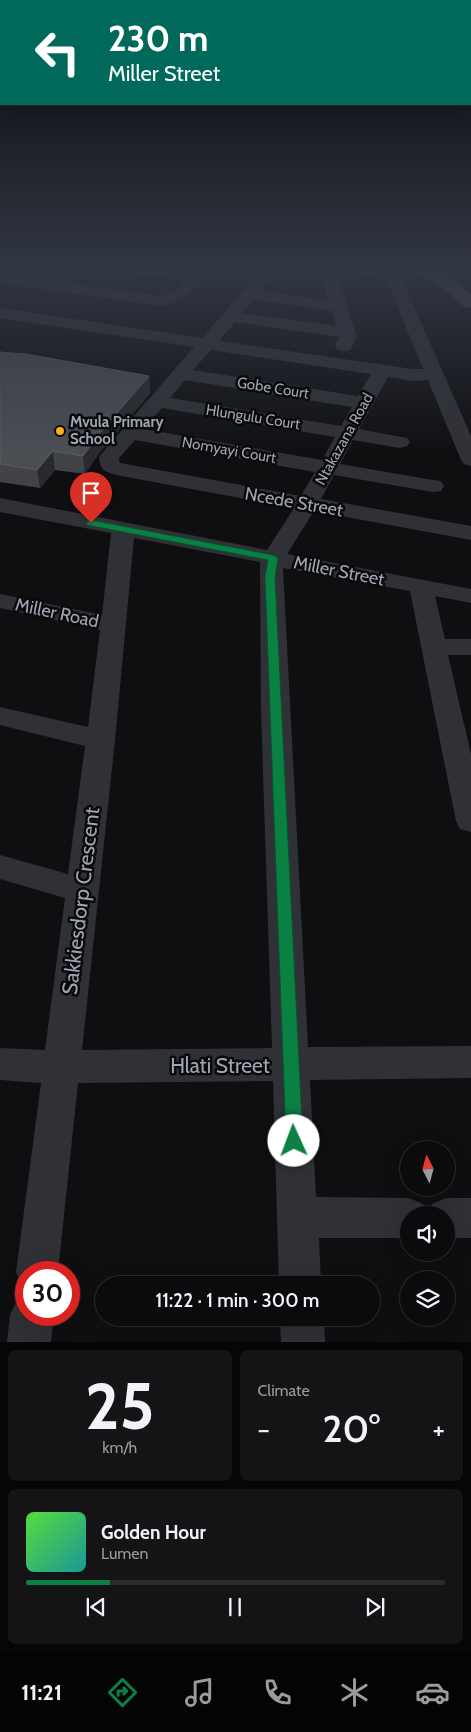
<!DOCTYPE html>
<html lang="en">
<head>
<meta charset="utf-8">
<style>
  :root { --surface:#0b0b0d; --page:#141416; --text:#f1f3f6; --muted:#9a9b9d; --line:#2b2b2e; --accent:#0b8043 }
  body { margin:0; font-family:Cabin,sans-serif; background:var(--page); color:var(--text); height:100vh; display:flex; flex-direction:column; font-size:19px; white-space:nowrap }
  * { box-sizing:border-box; margin:0 }
  p { font-size:16px; color:var(--muted) }
  .icon { flex:none; width:28px; height:28px; fill:none; stroke:currentColor; stroke-width:2; stroke-linecap:round; stroke-linejoin:round }
  .map { position:relative; height:1342px; overflow:hidden }
  .drawer { display:flex; flex-direction:column; gap:8px; padding:8px; background:#060607; flex:1 }
  .drawer>* { flex:none }
  .top-card { position:absolute; left:0px; top:0px; width:471px; height:105px; box-shadow:0 5px 20px #0002,0 0 0 1px var(--line); background:#00695c; color:#fff; overflow:hidden }
  .needle { width:32px; rotate:354deg }
  .tools { position:absolute; left:400px; top:1141px; display:grid; gap:10px }
  .tools a { display:grid; place-items:center; width:55px; height:55px; border-radius:50%; background:var(--surface); box-shadow:0 5px 20px #0002,0 0 0 1px var(--line); font-size:25px }
  .speed { position:absolute; left:15px; top:1261px; display:flex; gap:10px; font-size:25px; font-weight:700; text-align:center }
  .speed>* { display:grid; place-content:center; width:65px; height:65px; border-radius:50%; background:var(--surface); box-shadow:0 5px 20px #0002,0 0 0 1px var(--line); line-height:1 }
  .speed .limit { border:8px solid #d22; background:#fff; color:#111 }
  .pin { position:absolute; display:grid; place-items:center; width:42px; height:42px; color:#fff; margin:-51px -21px; border-radius:50% 50% 50% 0; rotate:-45deg; box-shadow:0 0 5px #0007 }
  .pin .icon { rotate:45deg }
  .me { position:absolute; width:55px; margin:-28px; rotate:358deg; stroke-linejoin:round; filter:drop-shadow(0 0 4px #0008) }
  .turn { display:flex; align-items:center; gap:18px; height:105px; padding:0 25px; font-size:22px }
  .turn .icon { width:65px; height:65px; stroke-width:2.5 }
  .turn b { display:block; font-size:35px; line-height:42px }
  .big { font-size:38px; font-weight:600; line-height:1.1 }
  .drawer .widget { flex:1; display:flex; flex-direction:column; justify-content:center; gap:8px; min-width:0; padding:0 18px; border-radius:8px; background:var(--page) }
  .drawer .dial { align-items:center; gap:0 }
  .dial b { font-size:65px; line-height:1 }
  .song { display:flex; align-items:center; gap:15px }
  .cover { width:60px; height:60px; border-radius:8px; background:linear-gradient(135deg,hsl(110 70% 55%),hsl(180 70% 35%)) }
  .played { height:5px; border-radius:2px; background:linear-gradient(90deg,var(--accent) 20%,var(--line) 20%) }
  .keys { display:flex; justify-content:space-around; direction:ltr }
  .heat { display:flex; justify-content:space-between; align-items:center; font-size:28px; direction:ltr }
  .drawer .tiles { flex:1; display:grid; gap:8px; grid-template-columns:1fr 1fr }
  .widget:last-child { grid-column:span 2 }
  .trip { position:absolute; left:95px; top:1276px; width:285px; height:50px; border-radius:25px; background:var(--surface); box-shadow:0 5px 20px #0002,0 0 0 1px var(--line); font-weight:600; line-height:50px; text-align:center }
  .tab-bar { display:flex; height:80px; justify-content:space-around; align-items:center; background:#040405; color:var(--muted) }
  .tab-bar .icon { width:35px; height:35px }
  .tab-bar .selected { color:var(--accent) }
  .tab-bar b { font-size:22px; color:var(--text) }
  .map>svg:first-child { display:block }
  .lines { fill:none; stroke-linecap:round; stroke-linejoin:round }
  .minor { fill:#303136; fill-rule:evenodd }
  .major { fill:#4c4e55; fill-rule:evenodd }
  .wall { fill:#424349 }
  .shaded-wall { fill:#292a2e }
  .building { fill:#4c4e54; stroke:#595c63 }
  .route { fill:#0b8043; stroke:#07532c }
  .poi-dot { fill:#fbad1d; stroke:#0a0a0c; stroke-width:2 }
  .labels { text-anchor:middle; stroke-width:5; stroke-linejoin:round; paint-order:stroke }
  .far-street-label { font-size:15px; fill:#9fa6b3; stroke:#0a0a0c }
  .far-poi-label { font-size:15px; font-weight:bold; fill:#9fa6b3; stroke:#0a0a0c; text-anchor:start }
  .street-label { font-size:18px; fill:#9fa6b3; stroke:#0a0a0c }
  .near-street-label { font-size:21px; fill:#9fa6b3; stroke:#0a0a0c }
</style>
</head>
<body>
<div class="map">
<svg width="471" height="1342" viewBox="0 0 471 1342">
  <rect width="100%" height="100%" fill="#0f0f11"/>
  <g class="lines">
    <!-- minor -->
    <path class="minor" d="M123 268H167L193 272 196 268H212C199 287 184 302 161 306L0 283V273L161 296 175 290 186 280 130 273 125 271Z
      M263 268H279L261 291 329 301 319 268H335L357 337 350 350 344 351 338 350 335 346 339 337 235 322 219 341 413 369H423L387 281 377 277 341 271 339 268H380L400 275 471 436V466L464 464 461 460 428 380 413 381 388 377 359 429 407 438 410 442 407 446 400 448 353 440 340 464 433 480 441 481 444 486 441 491 433 492 334 475 321 499 471 526V540L314 511 287 554 471 589V603L435 596 445 639H471V655H448L471 754V832L460 829 456 821 410 591 283 568 308 1047 471 1046V1078L310 1080 316 1197 409 1198 423 1204 428 1213 432 1204 446 1198H471V1238H446V1215H409V1238H319L321 1285H279L273 1081 78 1083 58 1272H26V1289L22 1287 16 1272 41 1083 0 1080V1048L45 1050 65 898 0 879V855L68 874 85 746 0 725V707L88 727 100 630 0 608V594L102 615 111 533 0 512V498L267 550 294 508 116 475C104 472 100 469 99 457L102 453 194 347 0 318V308L202 338ZM254 299 332 311 336 326 242 313ZM211 350 371 374 358 396 193 370ZM185 380 352 407 341 426 170 398ZM162 408 335 437 322 460 143 429ZM135 440 315 472 301 496 120 463 119 458ZM134 538 260 562 261 709 272 1048 82 1050 115 740Z
      M26 1296V1315H54L51 1342H7L10 1315 17 1300Z
      M280 1318H324L325 1342H281Z"/>
    <!-- major -->
    <path class="major" d="M413 268H434L455 280 471 294V308L465 307 443 288Z"/>
  </g>
  <!-- wall -->
  <path class="wall" d="M0 352 149 376 150 393 100 452 85 474 55 470 40 488 0 482Z"/>
  <!-- shaded-wall -->
  <path class="shaded-wall" d="M149 376 150 393 100 452 85 474 83 456 99 434Z
    M53 451 55 470 40 488 37 470Z"/>
  <!-- building -->
  <path class="building" d="M0 352 26 354 149 376 99 434 83 456 53 451 37 470 0 464Z"/>
  <!-- sky -->
  <linearGradient id="sky" x2="0" y2="1"><stop stop-color="#080809"/><stop offset="0.59" stop-color="#313743"/><stop offset="1" stop-color="#313743" stop-opacity="0"/></linearGradient>
  <rect width="471" height="456" fill="url(#sky)"/>
  <!-- route -->
  <path class="route" d="M91 520 273 555 278 558 275 577 303 1141 300 1147 294 1149 288 1147 286 1141 265 577 268 560 87 525 86 523Z"/>
  <!-- markers -->
  <circle class="poi-dot" cx="60" cy="431" r="5"/>
  <g class="labels">
    <!-- far-street labels -->
    <g class="far-street-label">
      <text transform="translate(273 388) rotate(9)" y="5">Gobe Court</text>
      <text transform="translate(253 417) rotate(9)" y="5">Hlungulu Court</text>
      <text transform="translate(344 439) rotate(-61)" y="5">Ntakazana Road</text>
      <text transform="translate(229 450) rotate(10)" y="5">Nomyayi Court</text>
    </g>
    <!-- far-poi labels -->
    <g class="far-poi-label">
      <text x="70" y="427">Mvula Primary<tspan x="70" dy="17">School</tspan></text>
    </g>
    <!-- street labels -->
    <g class="street-label">
      <text transform="translate(294 502) rotate(10)" y="6">Ncede Street</text>
      <text transform="translate(339 571) rotate(11)" y="6">Miller Street</text>
      <text transform="translate(57 613) rotate(12)" y="6">Miller Road</text>
    </g>
    <!-- near-street labels -->
    <g class="near-street-label">
      <text transform="translate(81 901) rotate(-83)" y="7">Sakkiesdorp Crescent</text>
      <text x="220" y="1073">Hlati Street</text>
    </g>
  </g>
</svg>
<div class="tools">
<a><svg class="needle" viewBox="-14 -14 28 28"><path d="M0-13l5 13h-10z" fill="#e53935"/><path d="M0 13l5-13h-10z" fill="#9a9b9d"/></svg></a>
<a><svg class="icon" aria-label="sound" viewBox="0 0 24 24"><path d="M4 9h4l5-4v14l-5-4H4zM17 9q2 3 0 6"/></svg></a>
<a><svg class="icon" aria-label="layers" viewBox="0 0 24 24"><path d="M12 4l9 5-9 5-9-5zM3 14l9 5 9-5"/></svg></a>
</div>
<div class="speed"><div class="limit">30</div></div>
<div class="pin" style="left:91px;top:523px;background:#d93025"><svg class="icon" aria-label="arrive" viewBox="0 0 24 24"><path d="M6 21V4h12l-3 4 3 4H6"/></svg></div>
<svg class="me" style="left:294px;top:1141px" viewBox="-20 -20 40 40"><circle r="19" fill="#fff"/><path d="M0-13L10 11 0 6-10 11z" fill="#0b8043"/></svg>
<div class="trip">11:22 · 1 min · 300 m</div>
<div class="top-card">
<div class="turn"><svg class="icon" aria-label="left" viewBox="0 0 24 24"><path d="M17 20v-9H6M10 6l-5 5 5 5"/></svg><div><b>230 m</b>Miller Street</div></div>
</div>
</div>
<section class="drawer">
<div class="tiles">
<div class="widget dial"><b>25</b><p>km/h</p></div>
<div class="widget"><p>Climate</p>
<div class="heat"><a>−</a><b class="big">20°</b><a>+</a></div>
</div>
<div class="widget">
<div class="song"><i class="cover"></i><div><b>Golden Hour</b><p>Lumen</p></div></div>
<div class="played"></div>
<div class="keys"><svg class="icon" aria-label="previous" viewBox="0 0 24 24"><path d="M18 5L8 12l10 7zM5 5v14"/></svg><svg class="icon" aria-label="pause" viewBox="0 0 24 24"><path d="M8 5v14M16 5v14"/></svg><svg class="icon" aria-label="next" viewBox="0 0 24 24"><path d="M6 5l10 7-10 7zM19 5v14"/></svg></div>
</div>
</div>
</section>
<nav class="tab-bar">
<b>11:21</b>
<svg class="icon selected" aria-label="directions" viewBox="0 0 24 24"><path d="M12 3l9 9-9 9-9-9zM9 14v-3h6M13 9l2 2-2 2"/></svg>
<svg class="icon" aria-label="music" viewBox="0 0 24 24"><path d="M9 18V5l10-2v13"/><circle cx="6" cy="18" r="3"/><circle cx="16" cy="16" r="3"/></svg>
<svg class="icon" aria-label="phone" viewBox="0 0 24 24"><path d="M5 4h4l2 5-3 2q2 4 5 5l2-3 5 2v4C11 20 4 13 5 4z"/></svg>
<svg class="icon" aria-label="climate" viewBox="0 0 24 24"><path d="M12 3v18M4 7l16 10M4 17L20 7"/></svg>
<svg class="icon" aria-label="car" viewBox="0 0 24 24"><path d="M5 17H2v-5l4-1 3-4h7l3 4 3 1v5h-3M9 17h6M6 11h13"/><circle cx="7" cy="17" r="2"/><circle cx="17" cy="17" r="2"/></svg>
</nav>
</body>
</html>
